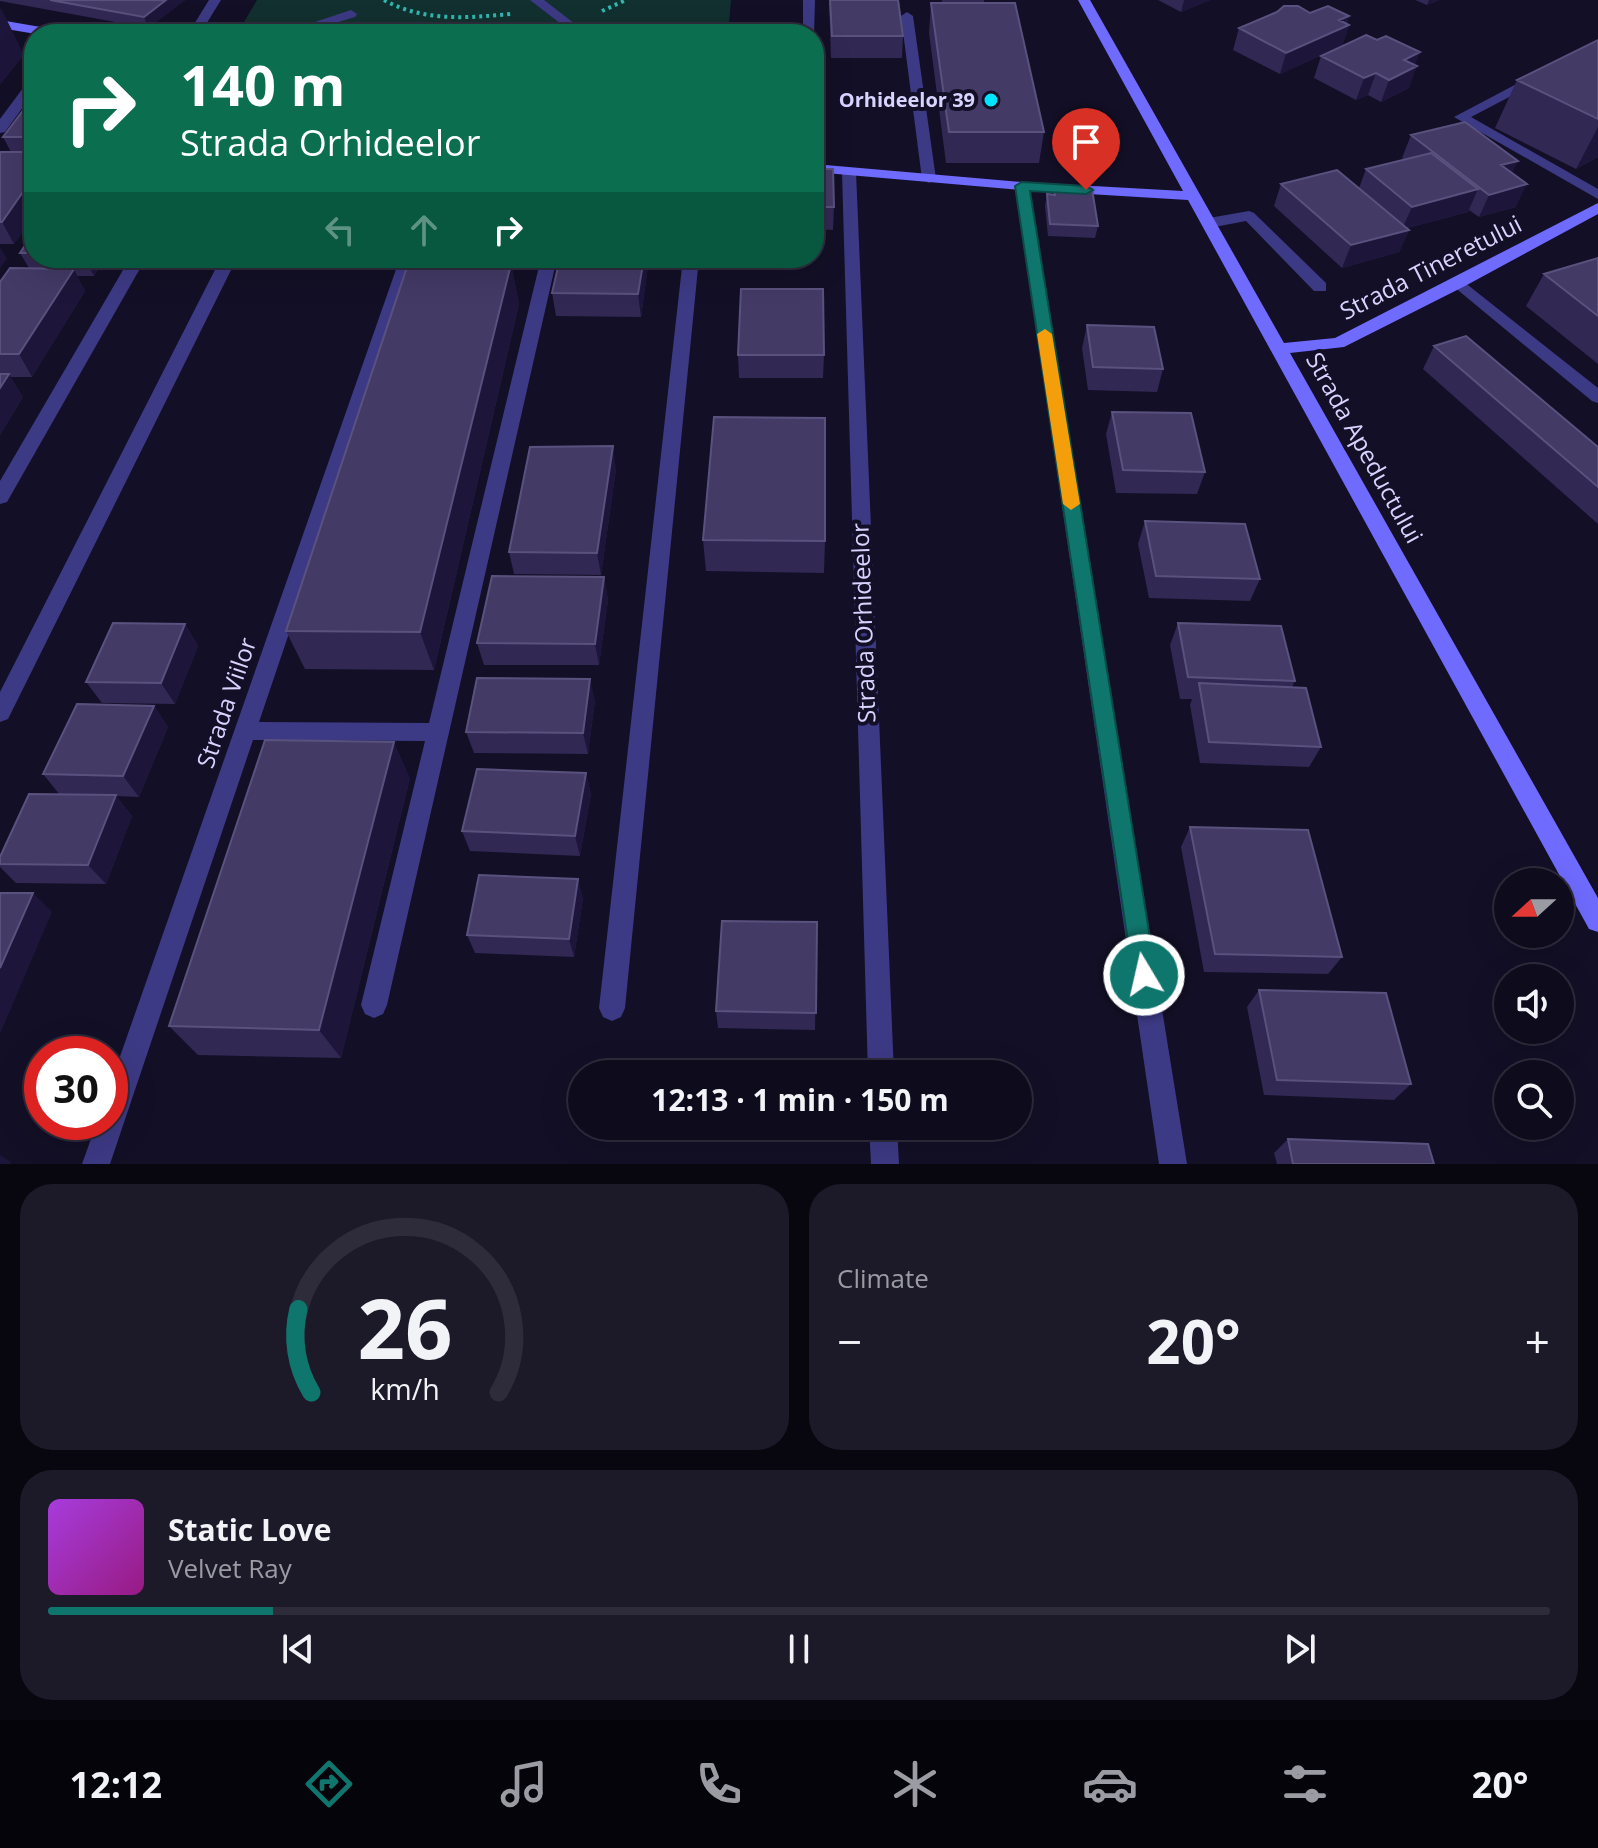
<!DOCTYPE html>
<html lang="en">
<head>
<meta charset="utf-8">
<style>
  :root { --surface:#0e0b1c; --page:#1c1929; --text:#f1f3f6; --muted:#9b9ba3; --line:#2e2b3b; --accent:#0f766e }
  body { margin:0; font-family:"Open Sans",sans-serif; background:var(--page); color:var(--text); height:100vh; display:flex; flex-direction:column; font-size:30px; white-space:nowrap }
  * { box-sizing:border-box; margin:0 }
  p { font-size:26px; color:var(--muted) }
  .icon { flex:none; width:44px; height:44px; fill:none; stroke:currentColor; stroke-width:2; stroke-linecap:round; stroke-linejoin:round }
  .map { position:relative; height:1164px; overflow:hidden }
  .drawer { display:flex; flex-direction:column; gap:20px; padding:20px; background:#08060f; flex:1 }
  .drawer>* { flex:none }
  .banner { position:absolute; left:24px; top:24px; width:800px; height:244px; border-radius:32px; box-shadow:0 8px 32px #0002,0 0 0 2px var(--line); background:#0b6e4f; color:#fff; overflow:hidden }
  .needle { width:52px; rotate:249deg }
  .buttons { position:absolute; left:1494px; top:868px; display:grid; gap:16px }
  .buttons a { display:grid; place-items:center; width:80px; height:80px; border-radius:50%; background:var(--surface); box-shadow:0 8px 32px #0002,0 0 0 2px var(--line); font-size:40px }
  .speed { position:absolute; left:24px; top:1036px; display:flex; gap:16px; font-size:40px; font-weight:700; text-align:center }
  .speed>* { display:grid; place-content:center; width:104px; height:104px; border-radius:50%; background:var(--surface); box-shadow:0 8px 32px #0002,0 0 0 2px var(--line); line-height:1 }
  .speed .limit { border:12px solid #d22; background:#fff; color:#111 }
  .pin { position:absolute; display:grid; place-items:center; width:68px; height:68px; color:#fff; margin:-82px -34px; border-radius:50% 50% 50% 0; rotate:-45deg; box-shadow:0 0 8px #0007 }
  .pin .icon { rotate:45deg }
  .me { position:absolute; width:88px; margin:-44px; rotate:351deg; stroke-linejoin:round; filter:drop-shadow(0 0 6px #0008) }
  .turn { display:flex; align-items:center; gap:28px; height:168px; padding:0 24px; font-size:36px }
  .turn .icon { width:104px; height:104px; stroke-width:2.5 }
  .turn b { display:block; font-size:56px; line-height:68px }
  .lanes { display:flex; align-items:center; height:76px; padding:0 24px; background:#0003; justify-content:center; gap:40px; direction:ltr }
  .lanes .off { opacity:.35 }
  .big { font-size:60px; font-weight:700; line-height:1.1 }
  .drawer .tile { flex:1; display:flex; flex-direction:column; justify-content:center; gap:12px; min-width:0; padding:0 28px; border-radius:32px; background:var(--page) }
  .drawer .dial { align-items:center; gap:0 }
  .dial svg { height:208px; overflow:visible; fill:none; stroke:var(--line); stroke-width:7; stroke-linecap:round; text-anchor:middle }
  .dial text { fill:var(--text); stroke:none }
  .song { display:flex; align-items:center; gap:24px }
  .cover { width:96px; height:96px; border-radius:12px; background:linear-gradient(135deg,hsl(280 70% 55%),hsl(310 70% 35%)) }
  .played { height:8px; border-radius:4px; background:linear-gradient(90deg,var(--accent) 15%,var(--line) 15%) }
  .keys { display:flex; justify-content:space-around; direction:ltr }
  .heat { display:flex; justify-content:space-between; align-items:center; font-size:44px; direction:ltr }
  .drawer .tiles { flex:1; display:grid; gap:20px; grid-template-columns:1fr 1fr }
  .tile:last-child { grid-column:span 2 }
  .trip { position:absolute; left:568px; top:1060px; width:464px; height:80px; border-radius:40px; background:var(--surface); box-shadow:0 8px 32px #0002,0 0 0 2px var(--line); font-weight:700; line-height:80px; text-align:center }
  .menu { display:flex; height:128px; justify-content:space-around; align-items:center; background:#06040b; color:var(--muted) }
  .menu .icon { width:56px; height:56px }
  .menu .on { color:var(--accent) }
  .menu b { font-size:36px; color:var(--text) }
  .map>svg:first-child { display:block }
  .green { fill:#12302f }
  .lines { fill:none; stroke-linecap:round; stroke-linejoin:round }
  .path { stroke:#2fb8b0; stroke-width:4; stroke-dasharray:3 4; stroke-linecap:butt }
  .lane { fill:#3d3a85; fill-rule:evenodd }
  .street { fill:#3d3a85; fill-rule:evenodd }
  .secondary { fill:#6f6bff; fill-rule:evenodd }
  .wall { fill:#312854 }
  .shaded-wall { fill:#1d163a }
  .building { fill:#433a66; stroke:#5a527e; stroke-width:2 }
  .route { fill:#0f766e; stroke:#0a4d48; stroke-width:2 }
  .slow { fill:#f59e0b }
  .poi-dot { fill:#00e5ff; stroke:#130f26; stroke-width:3 }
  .labels { text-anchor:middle; stroke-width:8; stroke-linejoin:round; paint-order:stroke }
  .far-poi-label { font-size:20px; font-weight:bold; fill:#d9d4ff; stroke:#130f26; text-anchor:end }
  .street-label { font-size:24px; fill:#d9d4ff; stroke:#130f26 }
</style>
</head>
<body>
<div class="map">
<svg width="1598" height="1164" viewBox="0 0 1598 1164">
  <rect width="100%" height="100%" fill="#130f26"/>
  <!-- green -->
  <path class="green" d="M257 0H731L728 34H237Z"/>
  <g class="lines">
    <!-- path -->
    <path class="path" d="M384 0C424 22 467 18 511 14
      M602 11 626 0
      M380 25 424 34
      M513 34 527 32"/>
    <!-- lane -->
    <path class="lane" d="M1530 77 1542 80 1471 117 1598 189V199L1454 117Z
      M1249 211 1254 213 1326 283V291H1314L1246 221 1209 228 1201 223 1209 218Z"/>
    <!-- street -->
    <path class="street" d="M209 0H221L200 34H188Z
      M530 0H544L588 34H574Z
      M803 0H815L814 36 803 34Z
      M351 10 357 14 355 17 298 34H279Z
      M907 12 913 16 936 179 929 183 922 179 901 16Z
      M34 79V92L5 132 0 133V119L29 80Z
      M849 168 856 172 894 1074H868L842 172Z
      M1022 182 1029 186 1187 1164H1159L1015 186Z
      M130 258H146L7 502 0 504V481Z
      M221 258H237L8 719 0 722V692Z
      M400 258H416L259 722 429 723 541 258H557L387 1005 383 1014 374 1018 365 1014 361 1005 425 741 253 740 110 1164H82L97 1122H110V1085Z
      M683 258H699L625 1008 621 1017 612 1021 603 1017 599 1008Z
      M1459 278 1598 388V403L1592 401 1453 286 1451 283Z
      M869 1126H897L899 1164H871Z"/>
    <!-- secondary -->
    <path class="secondary" d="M1078 0H1090L1284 343 1335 338 1598 203V214L1465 286 1344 347 1290 353 1598 898V932L1589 929 1188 200 1022 190 814 172V164L1022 182 1183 191Z
      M0 20 58 30 64 34H36L0 28Z"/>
  </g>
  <!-- wall -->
  <path class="wall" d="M0 0H185L148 28 0 1Z
    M829 0H899L903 36 902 58H831Z
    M942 0H984V3L1044 132 1039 163H946L929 33 931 3H942Z
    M1158 0H1210L1181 12Z
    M1415 0H1439L1427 5Z
    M1310 13 1349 16 1347 23 1349 25 1342 46 1280 74 1233 50 1239 28Z
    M1598 40V157L1576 169 1495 128 1517 80Z
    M1321 56 1415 65 1409 88 1381 102 1368 95 1356 100 1314 78Z
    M34 96V216L14 244H0V152H11L3 137Z
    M1411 135 1512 173 1516 207 1479 217 1469 210 1468 212 1407 228 1409 230 1399 252 1342 268 1274 206 1281 184 1359 188 1366 169 1405 160 1402 158Z
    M814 169 834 207 833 230 814 229Z
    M1054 188 1098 226 1095 238 1048 236 1045 206 1047 194 1053 195Z
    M34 232V258H105L94 276H77L85 291 32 377H10L23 397 0 435V282L29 268 20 253Z
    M560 258H649L641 317 556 316 552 293Z
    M1598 258V364L1526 306 1544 274Z
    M511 264 519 304 434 670 305 669 286 631Z
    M1087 325 1163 369 1157 392 1088 390 1082 348Z
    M1434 346 1598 447V524L1423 369Z
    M738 355H824L823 378H739Z
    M1112 412 1205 472 1197 494 1116 493 1106 434Z
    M616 469 601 575 514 574 509 552Z
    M1145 521 1260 579 1250 601 1149 598 1138 544Z
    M703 540 825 541 824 573 706 571Z
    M604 577 608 600 599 665H484L477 643Z
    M1178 623 1295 681 1292 687 1321 747 1309 767 1200 763 1190 705 1192 699H1180L1170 645Z
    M185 624 198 646 175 704 102 703 86 682Z
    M595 700 588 754 474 753 466 732Z
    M154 706 168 727 139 797 116 796 132 816 106 884 16 883 0 867V857L60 795 43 774Z
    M586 773 591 794 580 856 470 851 462 831Z
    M410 778 341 1058 198 1055 169 1026Z
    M1190 827 1342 957 1328 974 1204 972 1181 847Z
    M583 898 574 957 475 953 467 935Z
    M817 922 815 1030 718 1028 716 1011Z
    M1259 990 1411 1084 1394 1100 1264 1095 1247 1007Z
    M1288 1139 1434 1164H1277L1274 1153Z"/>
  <!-- shaded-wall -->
  <path class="shaded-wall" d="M166 0H185L148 28 144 17Z
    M1184 0H1210L1181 12Z
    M1429 0H1439L1427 5Z
    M1 8 24 55 0 85V10Z
    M1349 16 1346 26 1349 25 1342 46 1280 74 1286 53 1339 20Z
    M1420 52 1414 68 1417 66 1409 88 1381 102 1389 80 1404 60Z
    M1376 73 1368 95 1356 100 1364 78Z
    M1598 127V157L1576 169Z
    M1518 161 1508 183 1501 165Z
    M34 176V216L14 244 2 222Z
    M1527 184 1516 207 1479 217 1489 195Z
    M1478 189 1468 212 1402 229 1412 207Z
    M1409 230 1399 252 1342 268 1351 245Z
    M0 247 7 259 0 268Z
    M84 258H105L94 276Z
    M644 258H649L641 317 638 294Z
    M511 264 519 304 434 670 420 632Z
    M74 269 85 291 32 377 19 354Z
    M9 374 23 397 0 435V388Z
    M613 446 616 469 601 575 597 553Z
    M604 577 608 600 599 665 595 644Z
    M185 624 198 646 175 704 161 683Z
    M590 679 595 700 588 754 583 733Z
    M154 706 168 727 139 797 123 776Z
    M394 742 410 778 341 1058 319 1030Z
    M586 773 591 794 580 856 575 836Z
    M116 795 132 816 106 884 88 865Z
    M578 879 583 898 574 957 569 939Z
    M33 893 52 912 0 1034V968Z
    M0 1155 11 1162 10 1164H0Z"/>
  <!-- building -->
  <path class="building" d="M50 0H166L144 17Z
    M830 0H898L903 36H832Z
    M931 3H1015L1044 132H949Z
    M1284 6H1298L1310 13 1328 6 1349 16 1339 20 1349 25 1286 53 1239 28 1277 12Z
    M740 25H783V34H739Z
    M1366 35 1377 40 1386 36 1420 52 1404 60 1417 66 1389 80 1376 73 1364 78 1321 56Z
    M1598 40V119L1517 80Z
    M34 96V137H3Z
    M1465 122 1518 161 1501 165 1527 184 1489 195 1411 135Z
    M0 152H34V176L2 222H0Z
    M1431 153 1478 189 1412 207 1366 169Z
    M814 169H833L834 207H814Z
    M1337 170 1409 230 1351 245 1281 184Z
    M1054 188 1092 189 1098 226 1050 224 1047 194 1055 195Z
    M34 232V253H20Z
    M560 258H644L638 294 552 293Z
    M1598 258V316L1544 274Z
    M408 264H511L420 632 286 631Z
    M10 268 74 269 19 354H0V282Z
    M741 289H823L824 355H738Z
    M1087 325 1154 327 1163 369 1093 367Z
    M1466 336 1598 447V487L1434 346Z
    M0 374H9L0 388Z
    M1112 412 1191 413 1205 472 1123 470Z
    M714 417 825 418V541L703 540Z
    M613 446 597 553 509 552 530 447Z
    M1145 521 1245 524 1260 579 1156 576Z
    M492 576 604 577 595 644 477 643Z
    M113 623 185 624 161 683 86 682Z
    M1178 623 1281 626 1295 681 1188 677Z
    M477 678 590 679 583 733 466 732Z
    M1199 683 1306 688 1321 747 1209 742Z
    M77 704 154 706 123 776 43 774Z
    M265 740 394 742 319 1030 169 1026Z
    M477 769 586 773 575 836 462 831Z
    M29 794 116 795 88 865 0 864V857Z
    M1190 827 1308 830 1342 957 1215 954Z
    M479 875 578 879 569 939 467 935Z
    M0 893H33L0 968Z
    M722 921 817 922 816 1013 716 1011Z
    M1259 990 1386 993 1411 1084 1277 1080Z
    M1288 1139 1428 1144 1434 1164H1293Z"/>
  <!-- route -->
  <path class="route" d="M1022 182 1086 186 1093 190 1086 194 1030 191 1156 975 1152 983 1144 986 1136 983 1133 975 1015 186Z"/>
  <!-- slow -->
  <path class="slow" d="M1045 329 1052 334 1080 504 1071 510 1063 504 1037 334Z"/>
  <!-- markers -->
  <circle class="poi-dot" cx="991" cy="100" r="8"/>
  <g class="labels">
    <!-- far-poi labels -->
    <g class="far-poi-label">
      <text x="975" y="107">Orhideelor 39</text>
    </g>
    <!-- street labels -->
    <g class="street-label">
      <text transform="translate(1431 268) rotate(-27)" y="8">Strada Tineretului</text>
      <text transform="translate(1364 448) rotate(61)" y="8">Strada Apeductului</text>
      <text transform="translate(864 623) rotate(-92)" y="8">Strada Orhideelor</text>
      <text transform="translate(227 703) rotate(-71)" y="8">Strada Viilor</text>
    </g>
  </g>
</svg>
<div class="buttons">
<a><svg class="needle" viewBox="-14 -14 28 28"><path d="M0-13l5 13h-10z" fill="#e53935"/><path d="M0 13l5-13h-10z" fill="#9b9ba3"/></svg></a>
<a><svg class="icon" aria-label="sound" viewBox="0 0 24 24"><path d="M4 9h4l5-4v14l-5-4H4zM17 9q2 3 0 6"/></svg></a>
<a><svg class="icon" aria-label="search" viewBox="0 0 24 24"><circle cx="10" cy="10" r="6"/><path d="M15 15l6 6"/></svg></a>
</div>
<div class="speed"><div class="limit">30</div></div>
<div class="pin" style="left:1086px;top:190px;background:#d93025"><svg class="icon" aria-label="arrive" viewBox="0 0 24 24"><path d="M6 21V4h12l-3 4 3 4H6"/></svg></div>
<svg class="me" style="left:1144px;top:975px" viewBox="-20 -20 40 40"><circle r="17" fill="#0f766e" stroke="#fff" stroke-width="3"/><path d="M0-11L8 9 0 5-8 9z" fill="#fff"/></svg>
<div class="trip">12:13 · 1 min · 150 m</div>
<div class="banner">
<div class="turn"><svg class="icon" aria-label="right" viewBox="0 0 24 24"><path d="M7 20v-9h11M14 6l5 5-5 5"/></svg><div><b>140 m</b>Strada Orhideelor</div></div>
<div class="lanes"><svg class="icon off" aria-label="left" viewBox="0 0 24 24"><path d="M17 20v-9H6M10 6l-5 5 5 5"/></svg><svg class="icon off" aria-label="ahead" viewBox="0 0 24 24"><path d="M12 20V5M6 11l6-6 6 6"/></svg><svg class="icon" aria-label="right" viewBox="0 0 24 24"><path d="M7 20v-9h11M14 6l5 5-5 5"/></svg></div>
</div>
</div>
<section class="drawer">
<div class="tiles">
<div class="tile dial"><svg viewBox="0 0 100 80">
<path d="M14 69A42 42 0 1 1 86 69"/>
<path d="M14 69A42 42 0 0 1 9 37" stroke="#0f766e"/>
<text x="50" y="56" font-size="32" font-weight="700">26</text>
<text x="50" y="72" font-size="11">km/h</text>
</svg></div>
<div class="tile"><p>Climate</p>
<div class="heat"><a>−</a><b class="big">20°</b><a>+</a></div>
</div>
<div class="tile">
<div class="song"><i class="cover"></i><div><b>Static Love</b><p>Velvet Ray</p></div></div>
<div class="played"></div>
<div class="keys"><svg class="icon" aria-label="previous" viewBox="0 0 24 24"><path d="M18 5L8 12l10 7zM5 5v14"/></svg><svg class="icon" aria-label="pause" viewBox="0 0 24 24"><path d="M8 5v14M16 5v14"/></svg><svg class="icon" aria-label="next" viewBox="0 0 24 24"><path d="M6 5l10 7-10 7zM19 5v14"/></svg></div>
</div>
</div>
</section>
<nav class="menu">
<b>12:12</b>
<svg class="icon on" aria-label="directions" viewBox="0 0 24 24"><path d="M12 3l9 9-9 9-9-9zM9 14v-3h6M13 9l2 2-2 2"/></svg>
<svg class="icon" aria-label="music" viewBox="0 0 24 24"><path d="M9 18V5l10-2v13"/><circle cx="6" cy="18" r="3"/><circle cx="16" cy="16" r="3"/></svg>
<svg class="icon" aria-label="phone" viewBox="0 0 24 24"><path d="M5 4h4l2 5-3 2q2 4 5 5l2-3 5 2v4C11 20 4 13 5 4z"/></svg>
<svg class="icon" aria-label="climate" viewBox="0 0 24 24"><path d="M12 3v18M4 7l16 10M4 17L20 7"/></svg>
<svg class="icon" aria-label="car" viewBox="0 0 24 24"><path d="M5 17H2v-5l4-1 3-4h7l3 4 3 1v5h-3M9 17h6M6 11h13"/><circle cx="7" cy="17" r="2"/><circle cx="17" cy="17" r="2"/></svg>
<svg class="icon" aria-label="filters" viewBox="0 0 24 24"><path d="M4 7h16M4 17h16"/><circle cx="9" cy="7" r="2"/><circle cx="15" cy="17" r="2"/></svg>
<b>20°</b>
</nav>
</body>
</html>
